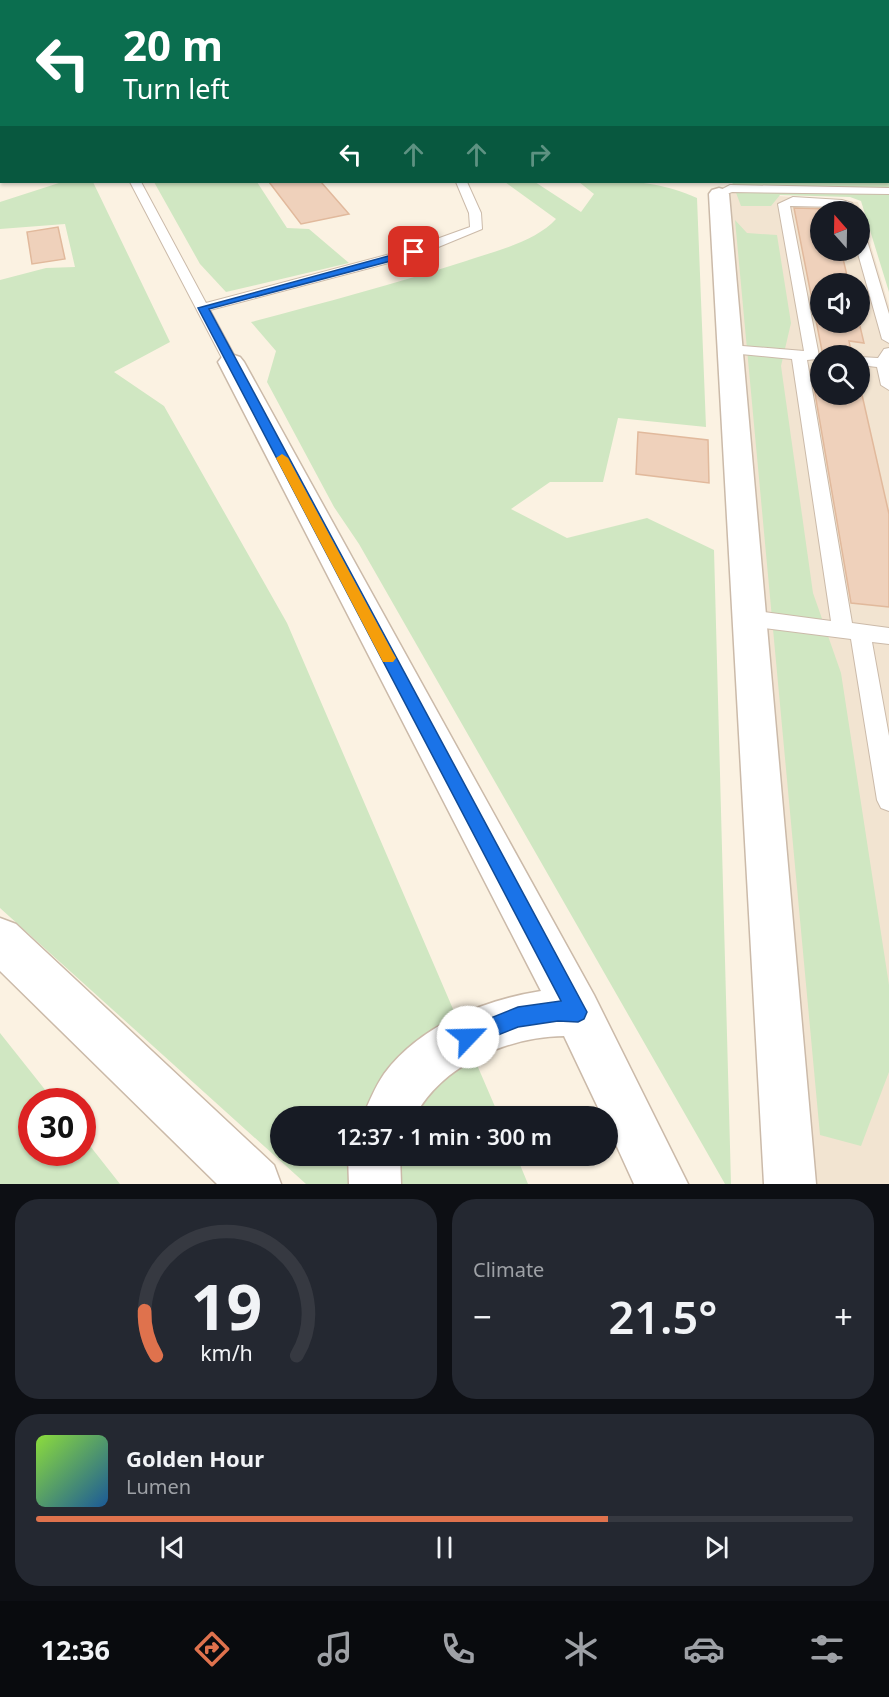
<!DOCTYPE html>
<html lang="en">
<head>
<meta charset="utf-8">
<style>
  :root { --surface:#171b24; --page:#242831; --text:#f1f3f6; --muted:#9ea1a6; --line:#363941; --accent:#df724d }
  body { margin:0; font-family:"Noto Sans",sans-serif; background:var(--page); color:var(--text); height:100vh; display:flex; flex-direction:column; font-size:22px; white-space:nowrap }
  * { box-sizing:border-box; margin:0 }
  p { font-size:20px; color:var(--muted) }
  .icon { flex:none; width:33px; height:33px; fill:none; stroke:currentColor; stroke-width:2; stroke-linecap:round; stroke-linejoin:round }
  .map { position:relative; height:1184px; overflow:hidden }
  .details { display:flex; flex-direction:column; gap:15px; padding:15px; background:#0d0f14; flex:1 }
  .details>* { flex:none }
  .top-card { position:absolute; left:0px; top:0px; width:890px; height:183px; box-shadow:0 2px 4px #0004; background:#0b6e4f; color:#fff; overflow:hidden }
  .needle { width:39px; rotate:340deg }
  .buttons { position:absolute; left:810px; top:201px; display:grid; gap:12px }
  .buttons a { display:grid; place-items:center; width:60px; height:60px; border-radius:50%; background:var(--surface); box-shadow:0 2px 4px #0004; font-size:30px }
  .speed { position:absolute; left:18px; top:1088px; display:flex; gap:12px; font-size:30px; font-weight:700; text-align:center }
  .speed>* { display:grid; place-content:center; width:78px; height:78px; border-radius:50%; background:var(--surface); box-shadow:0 2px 4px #0004; line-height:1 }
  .speed .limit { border:9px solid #d22; background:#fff; color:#111 }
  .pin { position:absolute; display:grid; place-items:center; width:51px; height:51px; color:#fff; margin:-26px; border-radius:12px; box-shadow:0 3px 9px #0006 }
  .me { position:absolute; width:66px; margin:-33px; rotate:66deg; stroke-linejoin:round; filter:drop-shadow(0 0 4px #0008) }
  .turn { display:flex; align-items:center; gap:21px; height:126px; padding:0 24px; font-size:27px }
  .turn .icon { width:78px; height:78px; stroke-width:2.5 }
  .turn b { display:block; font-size:42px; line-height:51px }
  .lanes { display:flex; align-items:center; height:57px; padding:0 24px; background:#0003; justify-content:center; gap:30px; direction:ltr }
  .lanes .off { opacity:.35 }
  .big { font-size:45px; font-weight:600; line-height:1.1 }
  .details .widget { flex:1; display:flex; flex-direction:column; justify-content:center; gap:9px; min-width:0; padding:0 21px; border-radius:24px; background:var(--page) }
  .details .dial { align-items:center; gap:0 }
  .dial svg { height:156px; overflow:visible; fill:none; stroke:var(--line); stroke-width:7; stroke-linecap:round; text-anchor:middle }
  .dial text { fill:var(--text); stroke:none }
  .song { display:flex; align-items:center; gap:18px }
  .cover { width:72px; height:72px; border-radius:9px; background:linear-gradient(135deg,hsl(90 70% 55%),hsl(210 70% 35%)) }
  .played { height:6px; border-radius:3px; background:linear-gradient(90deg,var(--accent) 70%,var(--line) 70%) }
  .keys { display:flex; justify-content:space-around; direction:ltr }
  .heat { display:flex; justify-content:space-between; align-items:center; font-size:33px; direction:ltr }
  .details .tiles { flex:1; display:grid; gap:15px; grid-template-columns:1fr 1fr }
  .widget:last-child { grid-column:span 2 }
  .trip { position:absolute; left:270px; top:1106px; width:348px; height:60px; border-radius:30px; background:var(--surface); box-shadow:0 2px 4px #0004; font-weight:600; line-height:60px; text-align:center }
  .tabs { display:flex; height:96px; justify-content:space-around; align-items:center; background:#090b0e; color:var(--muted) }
  .tabs .icon { width:42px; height:42px }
  .tabs .selected { color:var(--accent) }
  .tabs b { font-size:27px; color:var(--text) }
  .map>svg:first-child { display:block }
  .residential { fill:#f2e4d1; fill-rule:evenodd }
  .green { fill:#d0e7c2 }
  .building { fill:#efd1bb; stroke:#e1b99c; stroke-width:1.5 }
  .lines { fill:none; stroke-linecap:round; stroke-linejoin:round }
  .lane-casing { stroke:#cbbaa9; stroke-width:2 }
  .street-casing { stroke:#cbbaa9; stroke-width:3 }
  .lane { fill:#fff; fill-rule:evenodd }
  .street { fill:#fff; fill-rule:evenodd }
  .route { fill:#1a73e8; stroke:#114b97; stroke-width:1.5 }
  .slow { fill:#f59e0b }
</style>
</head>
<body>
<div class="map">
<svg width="889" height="1184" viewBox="0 0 889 1184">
  <rect width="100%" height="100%" fill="#fbf2e2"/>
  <!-- residential -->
  <path class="residential" d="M727 192 858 202 889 306V1184H811ZM820 212H860V250H820ZM820 284H860V322H820ZM820 356H860V394H820Z"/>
  <!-- green -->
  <path class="green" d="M888 28 889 29V292L861 201 850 197 780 195 771 206H741L732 182H888Z
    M62 182H93L170 342 114 372 164 406 287 623 499 1116H280V1155H516L528 1184H306L0 908V280L46 268 75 267 65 224 0 229V202Z
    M154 182H257L287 228 309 229 349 263 226 292 200 264Z
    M505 182H535L581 212 594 194 579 182C625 181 654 179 697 198L706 427 618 418 603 482H550L511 509 567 538 647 518 714 550 731 1184H725L359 544 334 507 267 382 276 351 251 322C323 303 395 284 466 261 495 251 535 242 556 219Z
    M735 220 747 233 777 235 791 323 781 366 813 593 841 673 889 985V1072L861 1146 820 1135Z
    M0 1033 54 1101H32V1152H82L83 1137 120 1184H0Z"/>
  <!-- building -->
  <path class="building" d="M269 182H321L349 214 301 224Z
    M794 208 830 209 831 212H820V250H841L849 284H820V322H859L864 343 849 341 852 356H823Z
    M58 227 65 259 32 264 27 232Z
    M811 370 820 371V394H860V386L889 514V607L851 603Z
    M638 432 708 440 709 483 636 474Z"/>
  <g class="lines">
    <defs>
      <path id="lane" d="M130 182H141L206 303 409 249 470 227 469 213 456 182H467L481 213 482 229 419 255 210 310 238 362 231 366 224 362Z
        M730 185 889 188V194L732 192 719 197 713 194Z
        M793 197 842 200 852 203 858 212H846L841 207 790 206 819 356 817 359 807 360 852 623 889 628V644L872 642 889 736V811L881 808 877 800 851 639 749 626 742 623 739 618 742 613 749 610 831 621 792 359 730 353 723 349 730 345 804 351 778 204Z
        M860 233 866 237 889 314V343L882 339 857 250H860Z
        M889 348V390L881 385 877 367 860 365V357L878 358 884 349Z"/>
      <path id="street" d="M719 188 726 190 729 194 816 1184H764L709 194 712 190Z
        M231 354 240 357 244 362 594 995 688 1184H634L608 1127V1116H602L564 1036C508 1037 443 1064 415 1116H363C369 1102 375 1087 384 1074 419 1026 484 1000 541 991L218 362 222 357Z
        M0 918 16 924 274 1165 281 1184H217L0 971Z
        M348 1155H400L401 1184H349Z"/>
    </defs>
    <!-- lane casing -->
    <use href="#lane" class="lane-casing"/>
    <!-- street casing -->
    <use href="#street" class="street-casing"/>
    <!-- lane -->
    <use href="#lane" class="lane"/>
    <!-- street -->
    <use href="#street" class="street"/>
  </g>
  <!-- route -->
  <path class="route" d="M414 249 419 252 417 254 209 309 587 1012 584 1019 578 1022 558 1021 518 1027 468 1047 461 1044 459 1037 461 1030 518 1007 561 1001 198 308Z"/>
  <!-- slow -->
  <path class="slow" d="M282 454 288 458 393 653 396 658 393 662H383L276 458Z"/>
</svg>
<div class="buttons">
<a><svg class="needle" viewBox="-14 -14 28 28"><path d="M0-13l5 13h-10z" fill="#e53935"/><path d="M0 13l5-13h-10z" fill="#9ea1a6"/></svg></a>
<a><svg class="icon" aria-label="sound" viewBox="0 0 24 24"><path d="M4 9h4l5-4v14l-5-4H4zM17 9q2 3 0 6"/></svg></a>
<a><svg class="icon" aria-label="search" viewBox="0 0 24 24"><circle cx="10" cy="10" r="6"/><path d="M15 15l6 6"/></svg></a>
</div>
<div class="speed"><div class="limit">30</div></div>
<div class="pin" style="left:414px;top:252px;background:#d93025"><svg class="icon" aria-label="arrive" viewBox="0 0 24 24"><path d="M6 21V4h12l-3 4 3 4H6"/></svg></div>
<svg class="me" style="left:468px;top:1037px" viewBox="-20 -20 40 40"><circle r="19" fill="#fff"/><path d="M0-13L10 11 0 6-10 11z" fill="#1a73e8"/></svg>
<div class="trip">12:37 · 1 min · 300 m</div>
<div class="top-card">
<div class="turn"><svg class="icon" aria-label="left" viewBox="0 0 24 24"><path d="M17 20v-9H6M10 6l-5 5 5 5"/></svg><div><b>20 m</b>Turn left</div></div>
<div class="lanes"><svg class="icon" aria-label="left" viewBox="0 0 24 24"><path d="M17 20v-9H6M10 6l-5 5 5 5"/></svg><svg class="icon off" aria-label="ahead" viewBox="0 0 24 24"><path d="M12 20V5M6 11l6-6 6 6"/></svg><svg class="icon off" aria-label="ahead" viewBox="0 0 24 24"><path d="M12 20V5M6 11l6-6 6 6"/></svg><svg class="icon off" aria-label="right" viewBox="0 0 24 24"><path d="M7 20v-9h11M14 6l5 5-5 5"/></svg></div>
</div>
</div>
<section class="details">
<div class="tiles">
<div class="widget dial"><svg viewBox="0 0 100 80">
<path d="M14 69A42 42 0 1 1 86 69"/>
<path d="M14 69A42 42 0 0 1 8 46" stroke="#df724d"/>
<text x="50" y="56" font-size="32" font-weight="700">19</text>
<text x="50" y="72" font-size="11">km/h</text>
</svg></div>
<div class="widget"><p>Climate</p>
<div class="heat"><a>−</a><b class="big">21.5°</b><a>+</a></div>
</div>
<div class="widget">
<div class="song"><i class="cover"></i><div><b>Golden Hour</b><p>Lumen</p></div></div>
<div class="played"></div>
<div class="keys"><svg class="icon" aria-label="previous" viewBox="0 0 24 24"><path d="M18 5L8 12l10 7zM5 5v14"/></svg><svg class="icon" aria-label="pause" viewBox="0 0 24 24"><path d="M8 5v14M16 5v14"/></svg><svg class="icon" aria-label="next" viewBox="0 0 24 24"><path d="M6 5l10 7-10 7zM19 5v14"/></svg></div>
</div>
</div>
</section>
<nav class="tabs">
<b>12:36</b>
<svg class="icon selected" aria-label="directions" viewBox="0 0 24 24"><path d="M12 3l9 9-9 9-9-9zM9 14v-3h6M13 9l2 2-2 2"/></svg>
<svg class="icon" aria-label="music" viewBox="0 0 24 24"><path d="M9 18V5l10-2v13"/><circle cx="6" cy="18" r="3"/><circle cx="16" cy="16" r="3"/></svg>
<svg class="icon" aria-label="phone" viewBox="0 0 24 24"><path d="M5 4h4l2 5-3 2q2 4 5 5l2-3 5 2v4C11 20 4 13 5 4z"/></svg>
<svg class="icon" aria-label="climate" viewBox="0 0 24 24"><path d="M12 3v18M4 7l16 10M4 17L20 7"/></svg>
<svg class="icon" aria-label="car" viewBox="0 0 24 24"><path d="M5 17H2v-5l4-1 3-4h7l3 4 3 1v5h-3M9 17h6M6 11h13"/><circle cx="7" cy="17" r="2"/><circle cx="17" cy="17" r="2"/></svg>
<svg class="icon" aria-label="filters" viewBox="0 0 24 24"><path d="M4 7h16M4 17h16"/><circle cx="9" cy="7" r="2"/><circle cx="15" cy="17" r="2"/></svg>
</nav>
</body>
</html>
